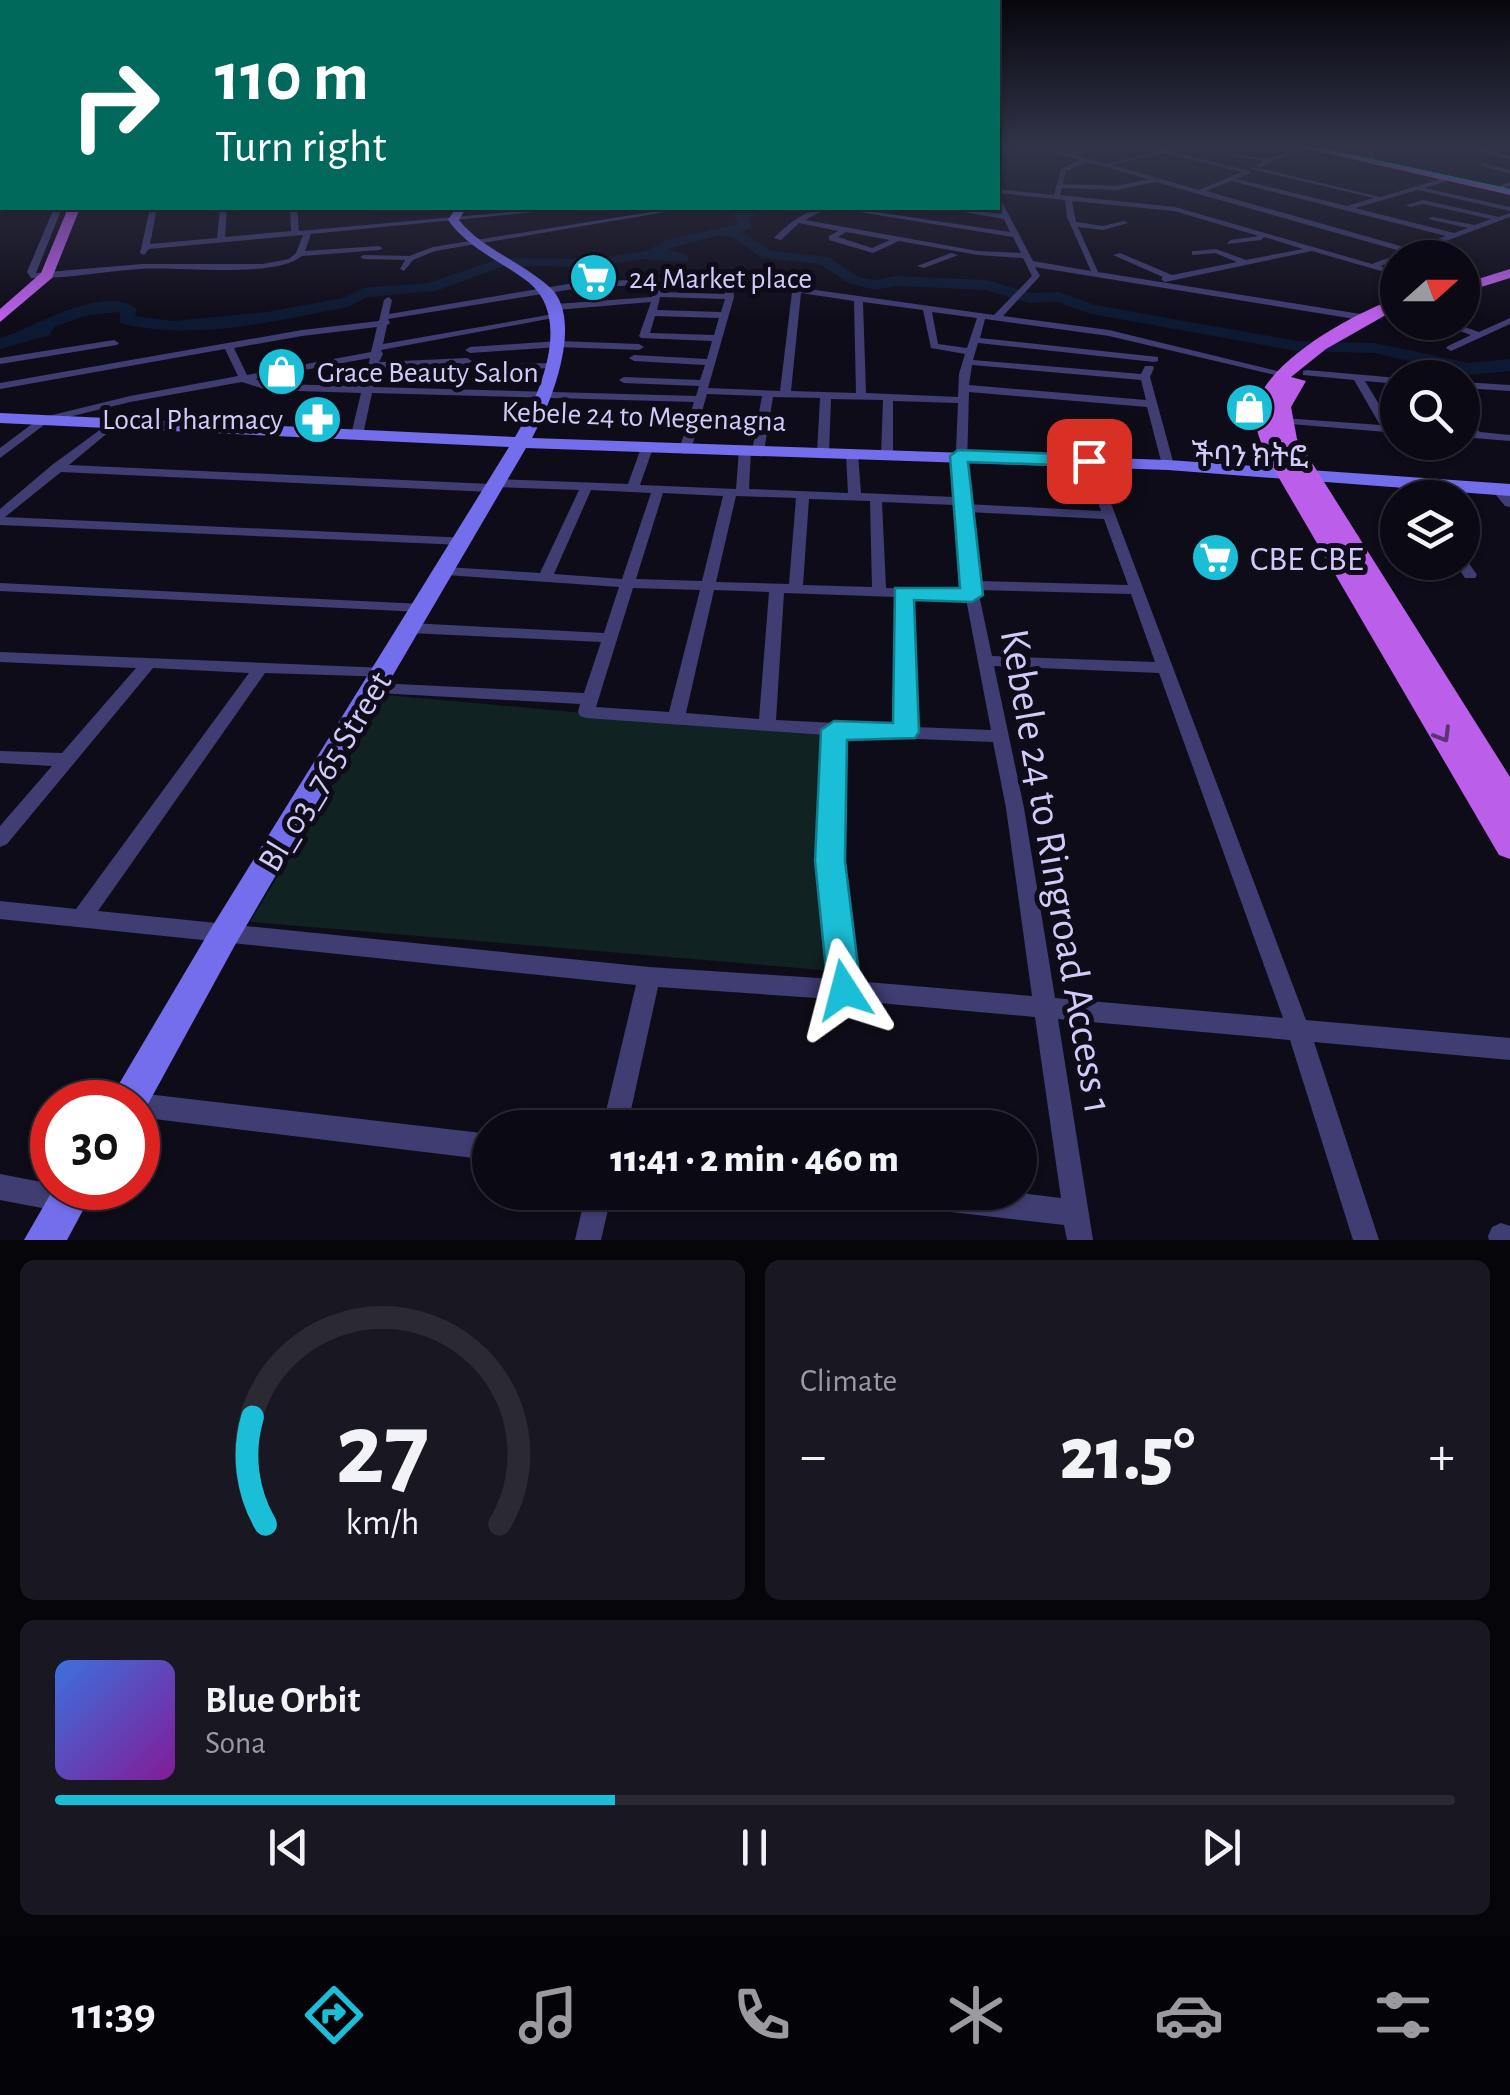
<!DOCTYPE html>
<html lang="en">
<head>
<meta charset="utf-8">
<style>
  :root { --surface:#0b0913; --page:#191721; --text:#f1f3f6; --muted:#9a9aa0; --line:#2b2a33; --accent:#1abed6 }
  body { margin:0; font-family:"Alegreya Sans","Noto Sans Ethiopic",sans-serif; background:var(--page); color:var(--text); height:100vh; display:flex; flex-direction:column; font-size:38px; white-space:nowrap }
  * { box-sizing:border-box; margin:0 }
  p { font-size:32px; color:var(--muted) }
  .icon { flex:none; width:55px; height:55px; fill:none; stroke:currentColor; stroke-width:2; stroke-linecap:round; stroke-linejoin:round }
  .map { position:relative; height:1240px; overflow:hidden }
  .sheet { display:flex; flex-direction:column; gap:20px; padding:20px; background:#06050a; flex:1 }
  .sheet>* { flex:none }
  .top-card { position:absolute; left:0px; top:0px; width:1000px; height:210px; box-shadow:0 2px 8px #0004,0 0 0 2px var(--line); background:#00695c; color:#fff; overflow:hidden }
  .needle { width:65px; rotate:69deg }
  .tools { position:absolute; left:1380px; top:240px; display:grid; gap:20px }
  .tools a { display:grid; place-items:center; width:100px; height:100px; border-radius:50%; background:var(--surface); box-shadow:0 2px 8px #0004,0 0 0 2px var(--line); font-size:50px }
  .speed { position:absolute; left:30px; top:1080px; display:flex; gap:20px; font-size:50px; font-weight:700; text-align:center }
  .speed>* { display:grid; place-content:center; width:130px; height:130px; border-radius:50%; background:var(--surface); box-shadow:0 2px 8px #0004,0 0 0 2px var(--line); line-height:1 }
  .speed .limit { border:15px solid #d22; background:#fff; color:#111 }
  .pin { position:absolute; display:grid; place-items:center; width:85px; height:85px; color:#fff; margin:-42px; border-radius:20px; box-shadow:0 5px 15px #0006 }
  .me { position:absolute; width:110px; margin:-55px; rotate:351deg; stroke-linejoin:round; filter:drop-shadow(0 0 8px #0008) }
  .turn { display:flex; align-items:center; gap:35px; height:210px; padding:0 50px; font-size:45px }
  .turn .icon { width:130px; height:130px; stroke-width:2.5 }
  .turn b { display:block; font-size:70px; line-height:85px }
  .big { font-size:75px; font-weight:800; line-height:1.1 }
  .sheet .tile { flex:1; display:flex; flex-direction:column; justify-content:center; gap:15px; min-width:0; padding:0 35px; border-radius:15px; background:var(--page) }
  .sheet .dial { align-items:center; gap:0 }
  .dial svg { height:260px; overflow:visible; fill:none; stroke:var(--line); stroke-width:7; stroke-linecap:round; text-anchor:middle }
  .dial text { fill:var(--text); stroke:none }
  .song { display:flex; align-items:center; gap:30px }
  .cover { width:120px; height:120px; border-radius:15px; background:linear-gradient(135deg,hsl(220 70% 55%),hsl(290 70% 35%)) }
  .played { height:10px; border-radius:5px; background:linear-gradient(90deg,var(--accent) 40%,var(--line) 40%) }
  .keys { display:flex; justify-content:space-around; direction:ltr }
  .heat { display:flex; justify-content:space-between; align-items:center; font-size:55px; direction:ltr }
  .sheet .tiles { flex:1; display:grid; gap:20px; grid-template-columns:1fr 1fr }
  .tile:last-child { grid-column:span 2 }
  .trip { position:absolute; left:472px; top:1110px; width:565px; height:100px; border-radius:50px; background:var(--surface); box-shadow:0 2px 8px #0004,0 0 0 2px var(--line); font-weight:800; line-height:100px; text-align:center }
  .tabs { display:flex; height:160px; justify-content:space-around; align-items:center; background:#040408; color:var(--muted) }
  .tabs .icon { width:70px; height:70px }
  .tabs .on { color:var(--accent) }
  .tabs b { font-size:45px; color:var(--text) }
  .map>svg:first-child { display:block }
  .green { fill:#102222 }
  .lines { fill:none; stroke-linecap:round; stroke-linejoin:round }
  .river { fill:#0d1932; fill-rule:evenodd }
  .street { fill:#403d73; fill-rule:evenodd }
  .secondary { fill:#746eed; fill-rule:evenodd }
  .primary { fill:#bb5feb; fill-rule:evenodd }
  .tram { stroke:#1abed6; stroke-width:2.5 }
  .oneway { stroke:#5c3177 }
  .route { fill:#1abed6; stroke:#117c8b; stroke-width:2.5 }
  .labels { text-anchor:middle; stroke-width:10; stroke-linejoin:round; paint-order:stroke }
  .far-poi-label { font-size:30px; fill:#d2cbf9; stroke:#0f0c19; text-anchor:start }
  .far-street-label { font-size:30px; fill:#d2cbf9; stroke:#0f0c19 }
  .poi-label { font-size:35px; fill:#d2cbf9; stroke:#0f0c19; text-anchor:start }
  .street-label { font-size:35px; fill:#d2cbf9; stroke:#0f0c19 }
  .near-street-label { font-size:42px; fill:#d2cbf9; stroke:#0f0c19 }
</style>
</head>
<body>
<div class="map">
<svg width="1510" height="1240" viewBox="0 0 1510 1240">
  <rect width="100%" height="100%" fill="#0f0c19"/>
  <!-- green -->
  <path class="green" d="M387 695 833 736 847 972 250 922Z"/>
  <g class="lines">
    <!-- river -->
    <path class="river" d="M752 208H769L748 218 751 227 741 232 771 251 828 257 859 277 875 280 895 276 987 280 1029 293 1059 292 1095 305 1297 341 1374 343 1469 363 1510 359V371L1469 375 1374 353 1297 351 1091 314 1057 302 1028 303 986 290 895 286 875 290 849 283 819 264 762 258 734 238 720 235 668 249 688 255V261L683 262 641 259 594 267 504 266 436 291 367 297 348 307C274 321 195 342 120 323V312L88 315 54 327 50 335 0 349V338C35 328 101 283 137 309L135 316 173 321 267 312 343 298 363 288 428 283 502 258 594 259 646 251 667 240 738 224 733 214Z"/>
    <!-- street -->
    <path class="street" d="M0 146H2V150H0Z
      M998 146H1009L998 150Z
      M1034 146C1046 146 1057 153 1069 153 1082 153 1097 146 1112 146L1076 155 1106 164 1159 152 1136 146H1148L1250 171V173L1237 179 1347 206 1374 198 1251 169 1254 167 1380 197 1448 177 1450 180 1425 188 1510 207V211L1418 190 1355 208 1454 233 1468 228 1428 219 1432 217 1475 225 1491 219 1423 204 1410 207 1406 205 1423 200 1499 217 1510 213V217L1419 251 1438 258 1412 254 1398 258V260L1380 266 1398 271V276L1312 251 1165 282 1161 279 1163 277 1113 255 1120 253 1172 275 1237 262 1215 253 1192 255V251H1195L1216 249 1246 260 1303 249 1264 237 1261 240 1227 244 1230 240 1259 236 1174 211 1072 201 1076 222 1103 226 1124 221 1128 223 1103 230 1078 227 1098 272 1367 315 1372 318 1367 321 1035 267 1040 276 1003 316 1109 330 1289 374 1284 377 1109 336 985 319 980 338 1158 357V361L1154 362 978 343 973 360 1141 374 1145 366H1153L1154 368 1150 377 1174 465 1168 469 1162 465 1147 407 969 392 966 504 1101 511 1083 461 1089 457 1095 461 1306 1020 1510 1038V1060L1314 1042 1379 1240H1353L1290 1040 1058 1019 1093 1240H1067L1064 1225 891 1205 882 1201 878 1192H1012L1061 1198 1035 1017 845 1000 658 987 627 1128H602L636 985 0 919V901L76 909 249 673 153 668 7 844 0 847V826L52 766 0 763V751L62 753 136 668 0 662V652L386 668 394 673 392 677 265 673 98 911 649 967 833 979 820 861 825 735 586 718 580 716 578 712 580 704 377 693 371 692 369 688 371 684 377 683 584 693 601 642 410 633 402 628 410 623 604 633 619 587 446 575 439 571 446 567 540 573 579 490 496 487 495 491 491 492 61 472 5 517 468 538 470 541 463 545 0 525V509L52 465 112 421 116 422V426L69 465 491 484 492 480 496 479 628 484 641 448 647 444 653 448 640 485 736 489 739 450 745 446 751 450 749 489 848 493 846 454 852 450 858 454 861 493 954 497 958 403 893 401V455L887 459 881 455 883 400 831 399 829 453 823 457 817 453 820 398 773 397 764 451 758 455 752 451 762 396 707 394 691 450 685 454 679 450 686 428 534 422 528 419 534 416 688 421 694 402 372 393 363 435 357 438 351 435 361 393 267 390 242 382 130 402 48 422 0 458V448L40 418 130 396 238 376 225 349 0 389V383L302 330 379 321 384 300 388 297 392 300 389 314 586 281 729 278 994 315 1032 276 1023 258 978 255 899 241 873 253 829 240V236L838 231 799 223 781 240 774 238C789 223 806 209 828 208L805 220 978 251 1021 253 1013 237 834 208H849L1010 232 1004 219 940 208H955L1002 214 998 206V198L1001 200 1033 261 1091 271 1067 217 1065 200 998 193V189L1054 195 1061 169 1080 160ZM1163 153 1242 172 1199 190 1112 165ZM1087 162 1148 179 1116 186 1063 184 1066 171ZM1231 181 1446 236 1411 249 1206 191ZM1156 182 1404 252 1372 264 1175 207 1060 195 1062 188 1116 190ZM846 232 890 240 872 248 838 237ZM725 284V294L660 292V285ZM733 284 792 292 780 391 708 388 734 297ZM652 285V297L556 304 552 307 556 310 651 302 639 336 641 338 712 341 707 359 634 355 629 358 634 361 705 365 700 380 624 377 619 380 624 383 699 386 696 396 373 387 377 368 467 364 472 361 467 358 379 362 383 354 381 350 564 316 559 313 383 344 387 325 390 323 388 319 586 287ZM801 293 854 301 856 393 791 391ZM660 297 725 299 721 312 657 310ZM863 302 923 310 931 348 965 354 959 374 958 397 866 393ZM932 312 977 318 967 348 938 344ZM655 316 719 318 714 335 650 333ZM377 327 371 352 247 375 234 348 302 336ZM370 358 363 386 268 384 255 379ZM972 365 1141 380 1146 400 969 385ZM591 490 651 493 622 579 554 574ZM663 493 723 496 702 581 636 579ZM736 496 796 498 789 584 716 582ZM809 499 870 501 872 587 803 585ZM882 502 954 505 964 590 886 588ZM967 512 1104 519 1128 585 977 581ZM633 588 700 590 669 712 596 707ZM714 590 769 592 759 719 686 713ZM978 590 1131 594 1155 662 992 656ZM784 593 896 597 897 726 776 720ZM910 597 966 599 991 730 914 727ZM994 666 1159 673 1283 1018 1055 998 1024 808ZM842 736 993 742 1006 808 1032 996 855 981 840 861Z
      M1180 146C1209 146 1238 158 1267 158 1280 158 1291 147 1304 147L1260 167 1257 165 1264 161Z
      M1327 146H1343L1327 150 1324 148Z
      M1366 146H1372L1375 159H1371Z
      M1464 146H1475L1510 156V160Z
      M2 160V164L0 165V161Z
      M1484 163 1510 170V174L1482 166Z
      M1510 182V186L1503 188 1500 186Z
      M54 208H62L36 273 142 264H262L289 259 296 253 303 235 149 249 144 255 140 253 150 208H157L150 244 217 238 220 208H227L225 237 291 231 290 208H297L299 231 554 208H576L311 234 305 251 379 246 383 248 379 250 302 256C274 279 179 266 140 269 104 271 67 279 31 278L27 272Z
      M675 208H689L435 251 413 260 404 271 400 269 405 260 364 259 360 257 364 255 409 256 433 247Z
      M951 253 958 255 924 268 917 266Z
      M1462 265 1474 267 1475 269 1471 271 1462 270Z
      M1510 318V324L1451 351 1446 348 1448 346 1471 335 1435 322H1450L1479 332Z
      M114 340 119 343 117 345 0 364V358Z
      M558 341 639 344 644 347 639 350 558 347 470 353 465 350 470 347Z
      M553 363 558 366 557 368 464 371 459 368 464 365Z
      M1307 370 1398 378V384L1365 381 1392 426 1398 427V433L1279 423V419L1283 418 1380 425 1354 380 1303 375V371Z
      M1462 382 1510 385V391L1462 388Z
      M1462 416 1480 432 1510 435V441L1462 437V431H1466L1462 426Z
      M1401 478 1405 479 1418 498H1405L1395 482Z
      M1497 485 1510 495V507L1505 506 1491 489Z
      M1462 558 1466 559 1477 575 1475 578H1465L1454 562H1462Z
      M0 583 422 604 429 608 422 612 0 591Z
      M138 1093 490 1134V1160L138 1117V1102H127L129 1096Z
      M0 1174 52 1184V1188H69L77 1191 81 1200 77 1209 68 1213 0 1200Z
      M586 1192H612L601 1240H575Z
      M1501 1223 1510 1226V1240H1489L1488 1236 1492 1227Z"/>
    <!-- secondary -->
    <path class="secondary" d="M456 208H466L459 220C479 245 508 256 534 275 541 280 553 288 557 296 579 332 551 404 532 438L1168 460 1510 484V496L1168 470 526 448 235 945 142 1115 138 1117V1102H111L116 1089 213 925 509 447 0 423V413L515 437C540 395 574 317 527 281 499 260 469 249 448 220Z
      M54 1188H95L67 1240H24Z"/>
    <!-- primary -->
    <path class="primary" d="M1294 146H1314L1510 189V195Z
      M0 196H2V202H0Z
      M68 208H80L52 278 0 322V309L41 273Z
      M1510 269V278L1462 293V284Z
      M1398 298V308L1326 349 1291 377 1306 381 1291 407 1297 439 1510 777V859L1499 855 1276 473C1266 454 1251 428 1256 406 1268 360 1355 312 1398 298Z"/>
    <!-- tram -->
    <path class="tram" d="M1305 146 1510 190"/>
  </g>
  <!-- one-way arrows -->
  <defs><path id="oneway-chevron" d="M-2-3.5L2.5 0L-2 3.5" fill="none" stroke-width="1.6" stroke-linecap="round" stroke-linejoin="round" transform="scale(2.5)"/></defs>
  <use class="oneway" href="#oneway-chevron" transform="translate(1443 735) rotate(59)"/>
  <!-- sky -->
  <linearGradient id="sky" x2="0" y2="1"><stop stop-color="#08070e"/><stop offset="0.46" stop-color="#313449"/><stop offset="1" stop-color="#313449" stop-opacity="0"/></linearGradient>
  <rect width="1510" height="320" fill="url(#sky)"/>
  <!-- route -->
  <path class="route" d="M958 450 1089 455 1098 461 1089 466 968 462 983 595 972 602 914 600 919 732 915 738 847 740 845 861 861 990 856 1000 844 1005 833 1000 828 990 815 861 821 730 834 721 893 723 895 588H960L950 456Z"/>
  <!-- icons -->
  <defs>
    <symbol id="supermarket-disc" viewBox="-11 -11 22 22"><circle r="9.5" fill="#1abed6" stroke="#0f0c19"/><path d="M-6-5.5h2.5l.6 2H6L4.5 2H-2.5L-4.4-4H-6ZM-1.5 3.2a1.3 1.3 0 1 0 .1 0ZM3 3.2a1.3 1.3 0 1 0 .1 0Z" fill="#fff"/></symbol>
    <symbol id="shop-disc" viewBox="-11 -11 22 22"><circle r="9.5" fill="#1abed6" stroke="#0f0c19"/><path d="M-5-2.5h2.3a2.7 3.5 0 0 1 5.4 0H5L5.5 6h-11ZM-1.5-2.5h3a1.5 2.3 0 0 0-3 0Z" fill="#fff"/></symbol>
    <symbol id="pharmacy-disc" viewBox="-11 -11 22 22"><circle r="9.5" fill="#1abed6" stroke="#0f0c19"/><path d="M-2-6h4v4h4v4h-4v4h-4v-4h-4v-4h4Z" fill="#fff"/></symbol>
  </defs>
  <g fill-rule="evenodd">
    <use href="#supermarket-disc" x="566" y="250" width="55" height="55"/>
    <use href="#shop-disc" x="254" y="344" width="55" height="55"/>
    <use href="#shop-disc" x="1222" y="380" width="55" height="55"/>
    <use href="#pharmacy-disc" x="290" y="392" width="55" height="55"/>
    <use href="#supermarket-disc" x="1188" y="530" width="55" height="55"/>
  </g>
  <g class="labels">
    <!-- far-poi labels -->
    <g class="far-poi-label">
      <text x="629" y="288">24 Market place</text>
      <text x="317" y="382">Grace Beauty Salon</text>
      <text x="283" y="429" text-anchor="end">Local Pharmacy</text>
      <text x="1250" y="466" text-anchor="middle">ችባን ክትፎ</text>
    </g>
    <!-- far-street labels -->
    <g class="far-street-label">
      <text transform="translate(644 416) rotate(2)" y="10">Kebele 24 to Megenagna</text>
    </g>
    <!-- poi labels -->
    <g class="poi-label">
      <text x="1250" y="570">CBE CBE</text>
    </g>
    <!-- street labels -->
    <g class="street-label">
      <text transform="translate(324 771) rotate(-59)" y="12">Bl_03_765 Street</text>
    </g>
    <!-- near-street labels -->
    <g class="near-street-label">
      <text transform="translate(1058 871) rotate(80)" y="15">Kebele 24 to Ringroad Access 1</text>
    </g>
  </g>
</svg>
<div class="tools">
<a><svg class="needle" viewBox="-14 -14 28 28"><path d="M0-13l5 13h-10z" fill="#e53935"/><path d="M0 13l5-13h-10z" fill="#9a9aa0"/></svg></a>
<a><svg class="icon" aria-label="search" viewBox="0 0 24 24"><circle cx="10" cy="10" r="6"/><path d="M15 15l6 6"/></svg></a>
<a><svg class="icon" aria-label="layers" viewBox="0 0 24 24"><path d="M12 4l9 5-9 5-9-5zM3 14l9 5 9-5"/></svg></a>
</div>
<div class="speed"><div class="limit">30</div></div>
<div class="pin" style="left:1089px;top:461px;background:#d93025"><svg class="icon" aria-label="arrive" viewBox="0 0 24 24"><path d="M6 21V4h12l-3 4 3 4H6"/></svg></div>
<svg class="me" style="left:844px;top:990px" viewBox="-20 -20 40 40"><path d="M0-17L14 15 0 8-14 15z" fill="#1abed6" stroke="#fff" stroke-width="4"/></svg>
<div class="trip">11:41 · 2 min · 460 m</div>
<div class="top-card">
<div class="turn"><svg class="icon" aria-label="right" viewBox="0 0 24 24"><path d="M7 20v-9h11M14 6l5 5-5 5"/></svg><div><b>110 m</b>Turn right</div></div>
</div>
</div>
<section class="sheet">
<div class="tiles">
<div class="tile dial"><svg viewBox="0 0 100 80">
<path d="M14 69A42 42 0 1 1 86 69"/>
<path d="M14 69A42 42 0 0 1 10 36" stroke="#1abed6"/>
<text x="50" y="56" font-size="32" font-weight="700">27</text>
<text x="50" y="72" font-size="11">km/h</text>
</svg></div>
<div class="tile"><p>Climate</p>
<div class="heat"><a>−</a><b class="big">21.5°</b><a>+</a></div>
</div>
<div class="tile">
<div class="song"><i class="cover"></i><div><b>Blue Orbit</b><p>Sona</p></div></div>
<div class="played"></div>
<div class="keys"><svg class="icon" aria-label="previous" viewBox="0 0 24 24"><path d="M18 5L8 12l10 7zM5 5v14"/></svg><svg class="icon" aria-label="pause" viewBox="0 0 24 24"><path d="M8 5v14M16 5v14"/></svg><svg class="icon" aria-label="next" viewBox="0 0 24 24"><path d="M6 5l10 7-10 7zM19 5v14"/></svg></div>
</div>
</div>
</section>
<nav class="tabs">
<b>11:39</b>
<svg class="icon on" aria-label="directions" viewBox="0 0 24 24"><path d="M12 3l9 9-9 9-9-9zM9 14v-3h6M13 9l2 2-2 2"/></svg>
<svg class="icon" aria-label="music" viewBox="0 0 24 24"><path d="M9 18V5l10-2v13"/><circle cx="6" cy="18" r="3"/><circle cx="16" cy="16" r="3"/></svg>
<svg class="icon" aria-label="phone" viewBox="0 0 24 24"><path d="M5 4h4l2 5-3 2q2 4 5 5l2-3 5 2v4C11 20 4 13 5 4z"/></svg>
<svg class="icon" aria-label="climate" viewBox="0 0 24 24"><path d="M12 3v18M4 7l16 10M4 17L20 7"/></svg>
<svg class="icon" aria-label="car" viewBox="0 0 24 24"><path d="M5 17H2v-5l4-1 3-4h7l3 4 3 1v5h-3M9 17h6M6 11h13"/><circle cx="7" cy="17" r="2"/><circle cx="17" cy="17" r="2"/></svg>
<svg class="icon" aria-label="filters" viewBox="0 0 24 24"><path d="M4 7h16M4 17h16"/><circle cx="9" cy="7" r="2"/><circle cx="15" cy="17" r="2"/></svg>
</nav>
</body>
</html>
